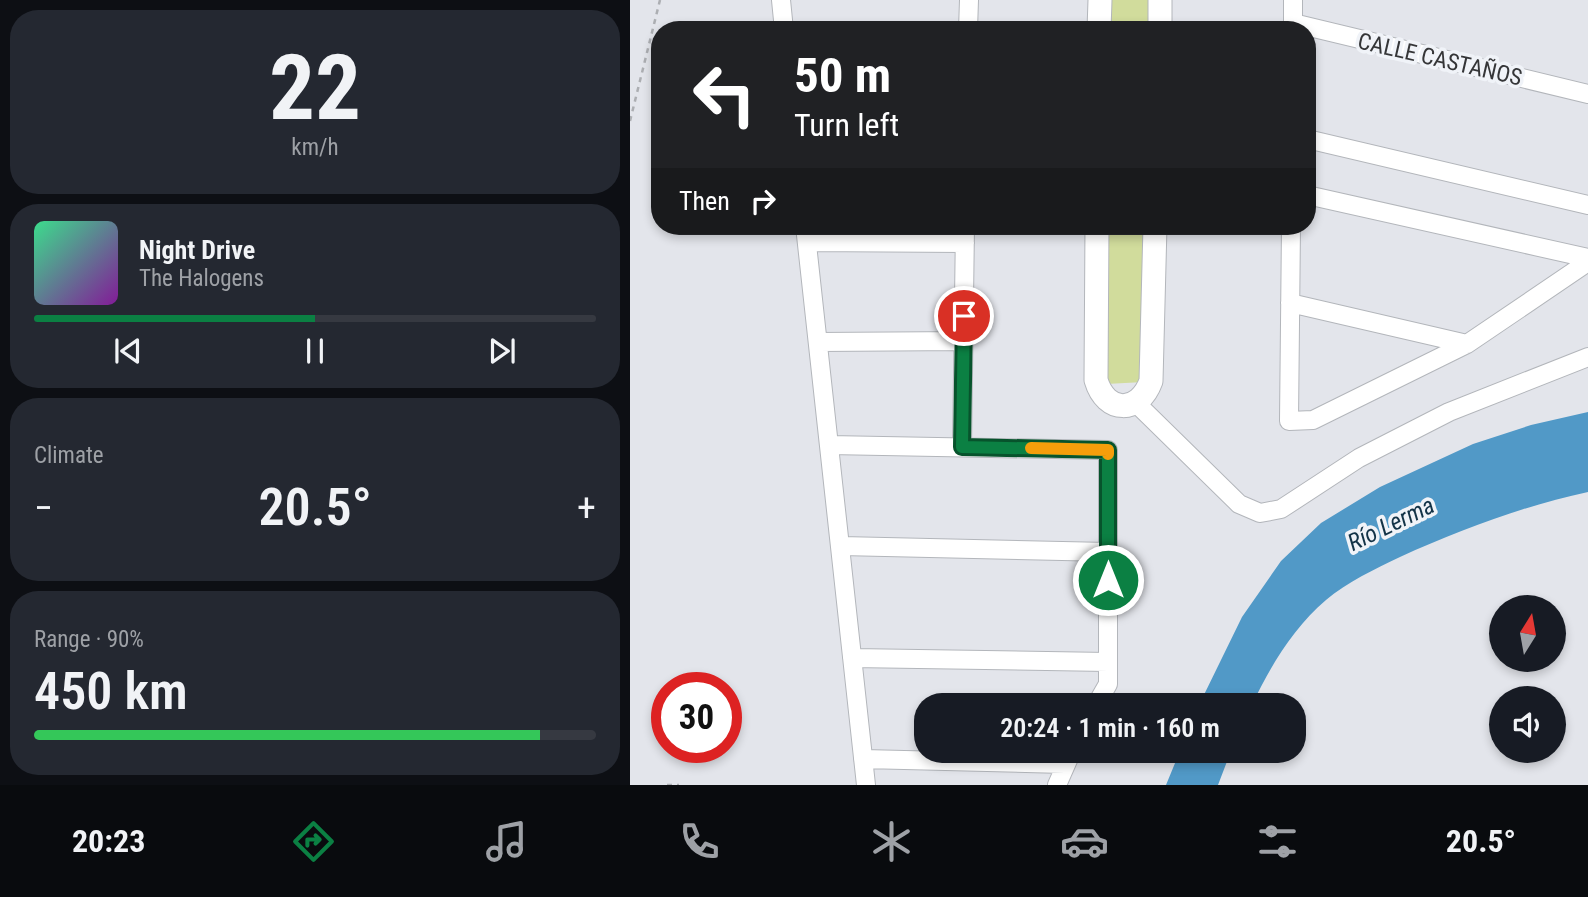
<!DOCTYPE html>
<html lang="en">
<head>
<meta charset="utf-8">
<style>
  :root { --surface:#171b24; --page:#242831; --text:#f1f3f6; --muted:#9ea1a6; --line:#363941; --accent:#0b8043 }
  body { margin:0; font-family:"Roboto Condensed",sans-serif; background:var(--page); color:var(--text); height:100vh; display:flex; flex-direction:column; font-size:26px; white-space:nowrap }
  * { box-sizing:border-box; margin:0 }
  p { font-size:23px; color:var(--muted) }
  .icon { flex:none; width:38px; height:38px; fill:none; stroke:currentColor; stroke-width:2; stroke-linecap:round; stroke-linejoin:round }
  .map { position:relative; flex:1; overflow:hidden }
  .drawer { display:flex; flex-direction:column; gap:10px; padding:10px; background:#0d0f14; width:630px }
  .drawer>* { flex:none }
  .banner { position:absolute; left:21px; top:21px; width:665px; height:214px; border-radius:28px; box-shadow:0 4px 10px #0003; background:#202124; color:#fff; overflow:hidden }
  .needle { width:46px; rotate:11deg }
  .buttons { position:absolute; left:859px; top:595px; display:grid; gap:14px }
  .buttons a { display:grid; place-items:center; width:77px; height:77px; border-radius:50%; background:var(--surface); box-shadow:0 4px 10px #0003; font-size:35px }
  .speed { position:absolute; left:21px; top:672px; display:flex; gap:14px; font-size:35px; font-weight:700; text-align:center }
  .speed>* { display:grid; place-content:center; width:91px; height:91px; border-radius:50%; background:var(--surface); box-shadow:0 4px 10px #0003; line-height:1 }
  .speed .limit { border:10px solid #d22; background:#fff; color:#111 }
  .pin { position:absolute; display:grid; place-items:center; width:60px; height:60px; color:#fff; margin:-30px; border:4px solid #fff; border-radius:50%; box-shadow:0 2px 7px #0007 }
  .me { position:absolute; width:77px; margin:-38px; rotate:0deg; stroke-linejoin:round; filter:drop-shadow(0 0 5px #0008) }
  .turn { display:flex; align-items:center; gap:24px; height:147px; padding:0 28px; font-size:32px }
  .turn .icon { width:91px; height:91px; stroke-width:2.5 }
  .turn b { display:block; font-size:49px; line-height:60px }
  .then { display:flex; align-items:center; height:66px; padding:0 28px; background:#0003; gap:14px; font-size:26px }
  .big { font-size:52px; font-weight:600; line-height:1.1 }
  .drawer .widget { flex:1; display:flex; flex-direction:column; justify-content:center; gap:10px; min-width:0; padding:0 24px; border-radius:28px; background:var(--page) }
  .drawer .dial { align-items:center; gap:0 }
  .dial b { font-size:91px; line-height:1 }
  .song { display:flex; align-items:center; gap:21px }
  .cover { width:84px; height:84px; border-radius:10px; background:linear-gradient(135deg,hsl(150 70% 55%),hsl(290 70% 35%)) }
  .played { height:7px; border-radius:4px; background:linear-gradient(90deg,var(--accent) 50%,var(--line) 50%) }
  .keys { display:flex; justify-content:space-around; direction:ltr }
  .heat { display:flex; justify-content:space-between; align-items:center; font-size:38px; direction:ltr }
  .charge { height:10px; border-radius:5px; background:linear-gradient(90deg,#34c759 90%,var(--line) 0) }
  .trip { position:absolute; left:284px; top:693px; width:392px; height:70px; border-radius:28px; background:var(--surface); box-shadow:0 4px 10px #0003; font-weight:600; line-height:70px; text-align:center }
  .tabs { display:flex; height:112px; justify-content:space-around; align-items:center; background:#090b0e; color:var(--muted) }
  .tabs .icon { width:49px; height:49px }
  .tabs .active { color:var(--accent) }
  .tabs b { font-size:32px; color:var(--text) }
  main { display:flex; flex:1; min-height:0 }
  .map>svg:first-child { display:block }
  .green { fill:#d1dc9c }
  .water { fill:#5199c7 }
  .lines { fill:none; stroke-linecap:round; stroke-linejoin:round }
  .minor-casing { stroke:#b3b6bb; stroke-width:20 }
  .tertiary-casing { stroke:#b3b6bb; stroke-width:25 }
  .path { stroke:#acaeb2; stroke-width:2.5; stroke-dasharray:5 5; stroke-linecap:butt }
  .minor { stroke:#fff; stroke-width:18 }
  .tertiary { stroke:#fff; stroke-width:23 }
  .route-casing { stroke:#07532c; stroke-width:18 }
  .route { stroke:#0b8043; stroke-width:12 }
  .slow { stroke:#f59e0b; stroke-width:12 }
  .labels { text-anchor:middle; stroke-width:7; stroke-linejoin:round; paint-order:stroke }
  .street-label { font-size:23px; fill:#353638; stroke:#f0f3f8 }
  .water-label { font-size:24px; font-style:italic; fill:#133347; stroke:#f0f3f8 }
</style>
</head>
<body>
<main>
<section class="drawer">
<div class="widget dial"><b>22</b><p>km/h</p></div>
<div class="widget">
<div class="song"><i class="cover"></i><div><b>Night Drive</b><p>The Halogens</p></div></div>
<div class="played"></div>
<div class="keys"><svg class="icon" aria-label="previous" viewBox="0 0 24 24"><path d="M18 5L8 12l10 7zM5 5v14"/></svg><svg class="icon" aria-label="pause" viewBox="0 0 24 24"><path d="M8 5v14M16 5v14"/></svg><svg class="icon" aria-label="next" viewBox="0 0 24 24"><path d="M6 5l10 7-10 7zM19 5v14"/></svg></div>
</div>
<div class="widget"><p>Climate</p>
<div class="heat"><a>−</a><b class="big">20.5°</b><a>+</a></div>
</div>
<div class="widget"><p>Range · 90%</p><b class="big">450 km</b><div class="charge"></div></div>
</section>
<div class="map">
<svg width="958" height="785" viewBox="0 0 958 785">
  <rect width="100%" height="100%" fill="#e3e5eb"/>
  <!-- green -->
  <path class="green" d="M479 0H518V30H478Z
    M477 226H516L514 382 476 384Z"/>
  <!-- water -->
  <path class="water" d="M958 412V492C893 506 830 530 770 557 745 569 717 582 696 600 663 628 640 667 622 705H569L612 617 651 561 691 523 750 487 843 444 901 425Z
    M550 751H601L588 785H536Z"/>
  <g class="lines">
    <defs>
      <path id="minor" d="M151 0 154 30
        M663 23 958 94
        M338 30 339 0
        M663 30V0
        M677 139 958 205
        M677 195 958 258
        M175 226 236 785
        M661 226 659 421 683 420 837 344 958 262
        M177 242 335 243
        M660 303 837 344
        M188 342 334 341
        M506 403 609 504 630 513 651 509 729 458 819 412 958 357
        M199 445 478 450V684L466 705
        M332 447 335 226
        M211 546 478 552
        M222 658 478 662
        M233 759 435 764
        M427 785 442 751"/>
      <path id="tertiary" d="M469 30 470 0
        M530 30V0
        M467 226 466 380C476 414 509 414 521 381L525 226"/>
    </defs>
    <!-- minor casing -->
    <use href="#minor" class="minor-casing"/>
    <!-- tertiary casing -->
    <use href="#tertiary" class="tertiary-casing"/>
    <!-- path -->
    <path class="path" d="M0 121 30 0
      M37 785H49"/>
    <!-- minor -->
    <use href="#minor" class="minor"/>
    <!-- tertiary -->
    <use href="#tertiary" class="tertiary"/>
  </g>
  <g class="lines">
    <defs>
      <path id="route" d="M334 316 332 447 478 450V580"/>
    </defs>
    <!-- route casing -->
    <use href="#route" class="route-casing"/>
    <!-- route -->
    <use href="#route" class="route"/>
    <!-- slow -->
    <path class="slow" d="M401 448 478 450V454"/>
  </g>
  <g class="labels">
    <!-- street labels -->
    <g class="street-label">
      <text transform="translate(810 59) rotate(13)" y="8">CALLE CASTAÑOS</text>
    </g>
    <!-- water labels -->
    <g class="water-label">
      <text transform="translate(761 524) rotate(-26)" y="8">Río Lerma</text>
    </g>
  </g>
</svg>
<div class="buttons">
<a><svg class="needle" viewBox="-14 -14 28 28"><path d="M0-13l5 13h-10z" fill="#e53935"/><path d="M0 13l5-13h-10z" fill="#9ea1a6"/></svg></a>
<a><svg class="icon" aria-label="sound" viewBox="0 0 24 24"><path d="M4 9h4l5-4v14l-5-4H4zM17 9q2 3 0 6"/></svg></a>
</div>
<div class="speed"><div class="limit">30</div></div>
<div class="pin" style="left:334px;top:316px;background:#d93025"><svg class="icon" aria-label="arrive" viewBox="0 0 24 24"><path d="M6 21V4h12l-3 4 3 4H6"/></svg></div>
<svg class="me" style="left:478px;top:580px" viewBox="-20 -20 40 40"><circle r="17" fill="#0b8043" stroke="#fff" stroke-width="3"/><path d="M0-11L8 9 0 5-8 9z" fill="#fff"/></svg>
<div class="trip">20:24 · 1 min · 160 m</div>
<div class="banner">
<div class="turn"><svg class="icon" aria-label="left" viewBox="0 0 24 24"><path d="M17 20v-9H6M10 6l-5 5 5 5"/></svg><div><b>50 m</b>Turn left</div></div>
<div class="then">Then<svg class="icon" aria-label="right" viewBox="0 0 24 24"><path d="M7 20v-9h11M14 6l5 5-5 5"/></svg></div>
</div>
</div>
</main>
<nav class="tabs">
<b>20:23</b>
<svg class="icon active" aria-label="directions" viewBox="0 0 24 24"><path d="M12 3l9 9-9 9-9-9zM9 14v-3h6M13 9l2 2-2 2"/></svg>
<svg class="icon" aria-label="music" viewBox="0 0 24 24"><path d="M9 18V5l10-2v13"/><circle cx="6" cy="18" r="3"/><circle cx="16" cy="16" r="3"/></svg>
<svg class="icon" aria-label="phone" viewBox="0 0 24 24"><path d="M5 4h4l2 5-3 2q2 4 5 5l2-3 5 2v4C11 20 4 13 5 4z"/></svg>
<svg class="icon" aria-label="climate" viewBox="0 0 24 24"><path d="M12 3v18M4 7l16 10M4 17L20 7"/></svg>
<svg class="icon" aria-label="car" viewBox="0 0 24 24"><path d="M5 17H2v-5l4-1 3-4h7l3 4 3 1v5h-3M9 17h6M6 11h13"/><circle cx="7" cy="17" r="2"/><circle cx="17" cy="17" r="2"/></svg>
<svg class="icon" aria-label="filters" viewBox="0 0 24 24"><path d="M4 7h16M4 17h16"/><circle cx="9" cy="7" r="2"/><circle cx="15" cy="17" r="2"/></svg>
<b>20.5°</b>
</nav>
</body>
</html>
